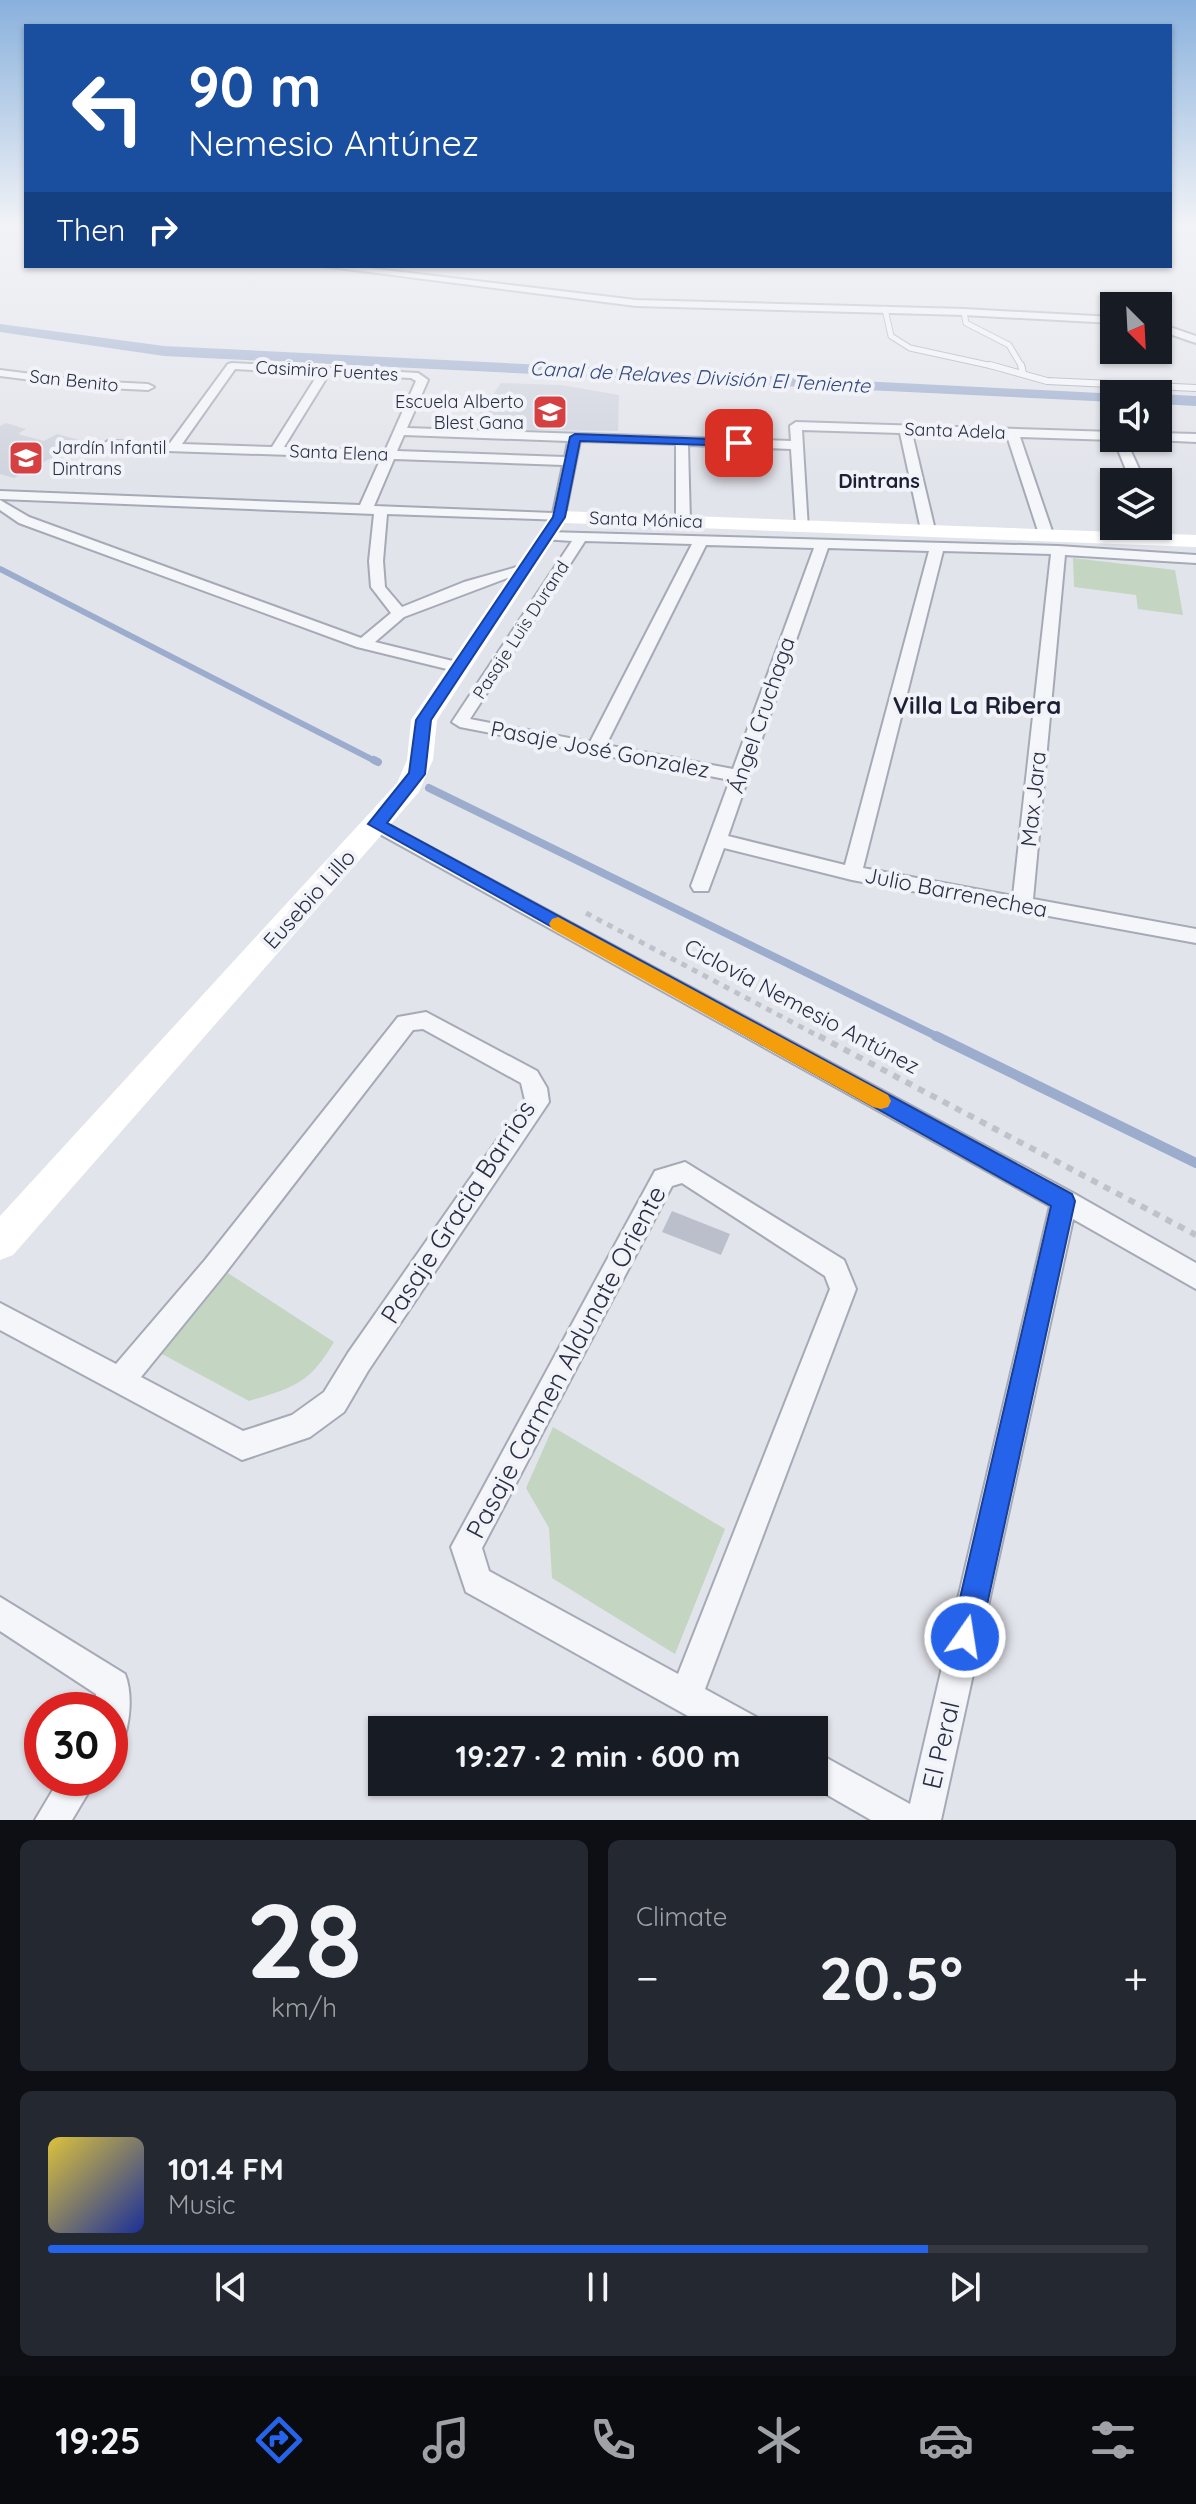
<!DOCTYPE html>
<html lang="en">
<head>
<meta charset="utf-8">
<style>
  :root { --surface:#171b24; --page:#242831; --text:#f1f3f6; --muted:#9ea1a6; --line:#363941; --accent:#2563eb }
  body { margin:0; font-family:Quicksand,sans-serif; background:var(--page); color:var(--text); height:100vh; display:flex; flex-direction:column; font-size:30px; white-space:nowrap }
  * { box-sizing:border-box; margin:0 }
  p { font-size:26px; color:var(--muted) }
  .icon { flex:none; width:44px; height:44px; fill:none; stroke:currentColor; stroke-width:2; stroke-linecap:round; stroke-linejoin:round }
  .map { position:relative; height:1820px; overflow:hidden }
  .panel { display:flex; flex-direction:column; gap:20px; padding:20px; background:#0d0f14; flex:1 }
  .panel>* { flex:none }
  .top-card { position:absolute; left:24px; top:24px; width:1148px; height:244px; border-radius:0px; box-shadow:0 2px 6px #0004; background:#1a4fa0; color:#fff; overflow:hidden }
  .needle { width:52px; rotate:156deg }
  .controls { position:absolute; left:1100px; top:292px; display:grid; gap:16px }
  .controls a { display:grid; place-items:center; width:72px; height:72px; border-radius:0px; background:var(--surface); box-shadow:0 2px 6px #0004; font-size:40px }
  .speed { position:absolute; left:24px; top:1692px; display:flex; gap:16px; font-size:40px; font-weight:700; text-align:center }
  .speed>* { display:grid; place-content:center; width:104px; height:104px; border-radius:50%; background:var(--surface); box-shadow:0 2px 6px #0004; line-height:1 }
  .speed .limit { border:12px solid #d22; background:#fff; color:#111 }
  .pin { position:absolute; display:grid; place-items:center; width:68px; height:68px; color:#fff; margin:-34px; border-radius:16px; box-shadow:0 4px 12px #0006 }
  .me { position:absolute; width:88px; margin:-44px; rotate:13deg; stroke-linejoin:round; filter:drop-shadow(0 0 6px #0008) }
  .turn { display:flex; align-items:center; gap:28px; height:168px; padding:0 32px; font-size:36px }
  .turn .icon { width:104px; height:104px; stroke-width:2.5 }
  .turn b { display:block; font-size:56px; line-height:68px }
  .then { display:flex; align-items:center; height:76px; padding:0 32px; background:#0003; gap:16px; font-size:30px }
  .big { font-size:60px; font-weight:700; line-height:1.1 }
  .panel .tile { flex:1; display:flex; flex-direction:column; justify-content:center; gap:12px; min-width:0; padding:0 28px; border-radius:12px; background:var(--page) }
  .panel .dial { align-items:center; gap:0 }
  .dial b { font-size:104px; line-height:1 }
  .song { display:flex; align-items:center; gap:24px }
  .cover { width:96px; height:96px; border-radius:12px; background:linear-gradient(135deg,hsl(50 70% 55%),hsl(230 70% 35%)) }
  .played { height:8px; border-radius:4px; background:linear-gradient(90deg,var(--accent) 80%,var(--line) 80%) }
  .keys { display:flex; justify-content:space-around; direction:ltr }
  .heat { display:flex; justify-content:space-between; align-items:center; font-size:44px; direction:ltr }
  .panel .tiles { flex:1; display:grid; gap:20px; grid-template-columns:1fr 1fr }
  .tile:last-child { grid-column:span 2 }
  .trip { position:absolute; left:368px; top:1716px; width:460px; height:80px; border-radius:0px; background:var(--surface); box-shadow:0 2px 6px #0004; font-weight:700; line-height:80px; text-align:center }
  .tabs { display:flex; height:128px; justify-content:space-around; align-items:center; background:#090b0e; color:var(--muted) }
  .tabs .icon { width:56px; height:56px }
  .tabs .selected { color:var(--accent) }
  .tabs b { font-size:36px; color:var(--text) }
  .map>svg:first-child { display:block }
  .built { fill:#cfd3dd }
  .green { fill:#c4d5c2 }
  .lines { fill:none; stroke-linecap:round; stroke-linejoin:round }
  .stream-far2 { stroke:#9baccd; stroke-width:6 }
  .stream-far1 { stroke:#9baccd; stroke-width:8 }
  .stream { stroke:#9baccd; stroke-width:10 }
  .canal { fill:#9baccd; fill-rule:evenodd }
  .building { fill:#bbbfcb }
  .lane-far1-casing { stroke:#a6aab6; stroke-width:7 }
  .lane-casing { stroke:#a6aab6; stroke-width:8 }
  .street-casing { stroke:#a6aab6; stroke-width:4 }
  .path-far1 { stroke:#c0c2ca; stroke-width:5; stroke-dasharray:6 6; stroke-linecap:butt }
  .path { stroke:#c0c2ca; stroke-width:6; stroke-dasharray:7 7; stroke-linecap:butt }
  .lane-far1 { stroke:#f5f6f9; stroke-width:5 }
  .lane { stroke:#f5f6f9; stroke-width:6 }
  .street { fill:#f5f6f9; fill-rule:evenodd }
  .secondary { fill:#fff; fill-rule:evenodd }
  .route { fill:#2563eb; stroke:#184099; stroke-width:2 }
  .slow { fill:#f59e0b }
  .labels { text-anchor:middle; stroke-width:8; stroke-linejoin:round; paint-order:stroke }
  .far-street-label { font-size:18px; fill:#282f44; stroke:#f2f3f8 }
  .far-poi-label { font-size:18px; fill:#282f44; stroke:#f2f3f8; text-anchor:end }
  .far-water-label { font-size:20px; font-style:italic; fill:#30477b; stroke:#f2f3f8 }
  .far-neighbourhood-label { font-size:20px; font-weight:bold; fill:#1b2035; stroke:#f2f3f8 }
  .street-label { font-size:22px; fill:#282f44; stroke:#f2f3f8 }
  .neighbourhood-label { font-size:24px; font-weight:bold; fill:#1b2035; stroke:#f2f3f8 }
  .near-street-label { font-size:26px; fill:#282f44; stroke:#f2f3f8 }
</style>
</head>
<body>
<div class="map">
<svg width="1196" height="1820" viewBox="0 0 1196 1820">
  <rect width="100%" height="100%" fill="#e2e4eb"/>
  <!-- built -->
  <path class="built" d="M501 383 561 385 619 395 618 431 469 429Z
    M6 423 26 429 18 434 44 441 57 434 83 441 14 478 0 474V426Z"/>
  <!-- green -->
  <path class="green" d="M1073 558 1175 570 1183 615 1138 609 1136 595 1074 587Z
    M228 1273 334 1342C309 1384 295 1387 249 1401L162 1354Z
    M553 1427 725 1529 675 1654 552 1578 549 1528 526 1488Z"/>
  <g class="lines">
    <!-- stream-far2 -->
    <path class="stream-far2" d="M0 569 377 762"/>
    <!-- stream-far1 -->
    <path class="stream-far1" d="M374 760 378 762
      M429 788 940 1038"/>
    <!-- stream -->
    <path class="stream" d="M936 1036 1196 1163"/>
    <!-- canal -->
    <path class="canal" d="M0 324 164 346 1120 394H1114V402L164 356 0 332Z
      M1158 394 1196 396V406L1158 404Z"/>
  </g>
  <!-- building -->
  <path class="building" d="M672 1211 730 1234 721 1255 662 1232Z"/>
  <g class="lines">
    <defs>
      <path id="lane-far1" d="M885 309 891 336 910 348 997 367
        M964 312 966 323 1009 345 1022 367"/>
      <path id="lane" d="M990 365 1047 381 1196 388
        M1021 365 1023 373"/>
      <path id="street" d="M322 266H351L636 300 964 309 1114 317V323L964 315 636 306Z
        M1158 323 1196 336V343L1158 330Z
        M232 363 418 373 428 380 407 428 791 441 790 426 796 422 1114 432V438H1125L1145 482H1131L1114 440 1020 437 1053 534 1046 538 1039 534 1007 436 912 433 935 530 928 534 921 530 900 433 802 430 808 529 796 526 791 449 688 445 690 522 683 526 676 522V444L580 441 564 520 387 514 383 561 385 587 402 607 464 582 524 565 531 569 404 617 375 642 465 664V670L459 672 357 647 19 523 0 510V500L29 517 361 638 391 613 371 587 369 561 374 514 0 499V491L360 505 381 458 108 449 102 445 108 441 170 443 228 364ZM235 369 318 374 272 447 182 444ZM329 374 411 378 416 381 385 451 284 447ZM404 435 568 441 565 457 397 451ZM394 459 563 465 553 513 374 506Z
        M0 370 88 381 148 384 154 387 148 390 88 387 0 376Z
        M1158 433 1196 434V442L1154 440 1158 438Z
        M1158 522 1162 523 1169 538 1167 541 1155 538 1150 526H1158Z
        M547 532 1058 546 1196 555V563L1065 555 1033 899 1196 929V943L852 880 724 848 708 891H694L691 886 730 780 460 727 452 722 572 541 542 539V533ZM585 541 692 544 590 742 470 719ZM706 545 814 548 733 769 606 745ZM828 548 929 551 845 865 728 836ZM943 551 1051 554 1013 896 863 868Z
        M376 818 1073 1193 1196 1263V1289L1073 1219 941 1820H871L805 1782H814V1751L910 1804 1050 1206 369 828 367 824 369 820Z
        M426 1012 537 1071 547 1088 549 1102 368 1371 344 1412 310 1437 242 1460 0 1330V1303L116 1364 205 1260 398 1017ZM423 1029 521 1083 525 1100 348 1353 324 1392 292 1415 243 1431 141 1377 223 1276 413 1030Z
        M685 1162 844 1260 856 1289 705 1689 758 1718 763 1730H713L466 1592 451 1547 655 1171ZM682 1183 825 1276 830 1289 678 1674 489 1571 482 1548 672 1186Z
        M0 1597 125 1674C133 1694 130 1724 122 1744L110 1749V1710H95L96 1694 0 1631Z
        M60 1778H97L72 1820H35Z"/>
    </defs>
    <!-- lane-far1 casing -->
    <use href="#lane-far1" class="lane-far1-casing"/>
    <!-- lane casing -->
    <use href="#lane" class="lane-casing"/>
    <!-- street casing -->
    <use href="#street" class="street-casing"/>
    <!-- path-far1 -->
    <path class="path-far1" d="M586 913 822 1038"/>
    <!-- path -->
    <path class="path" d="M819 1036 1196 1235"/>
    <!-- lane-far1 -->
    <use href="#lane-far1" class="lane-far1"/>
    <!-- lane -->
    <use href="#lane" class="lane"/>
    <!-- street -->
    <use href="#street" class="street"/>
    <!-- secondary -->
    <path class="secondary" d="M559 511 1196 535V547L565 523 437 720 433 760 419 792 13 1255 0 1260V1216L397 783 407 760 411 720 552 513Z"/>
  </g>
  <!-- sky -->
  <linearGradient id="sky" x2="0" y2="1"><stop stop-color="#89b1dd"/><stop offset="0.47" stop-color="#f2f3f6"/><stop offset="1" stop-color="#f2f3f6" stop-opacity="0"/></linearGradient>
  <rect width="1196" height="482" fill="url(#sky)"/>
  <!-- route -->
  <path class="route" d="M575 434 739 440 745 443 739 446 580 441 565 517 431 720 425 774 387 823 1072 1194 1075 1201 980 1637 975 1647 965 1651 955 1647 951 1637 1051 1206 368 824 409 773 416 720 553 517 570 437Z"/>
  <!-- slow -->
  <path class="slow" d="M558 917 888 1095 891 1101 888 1107 881 1109 873 1107 552 929 549 924 552 919Z"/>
  <!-- icons -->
  <defs>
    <symbol id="school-square" viewBox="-11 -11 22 22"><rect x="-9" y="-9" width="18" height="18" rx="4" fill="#d74041" stroke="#f2f3f8"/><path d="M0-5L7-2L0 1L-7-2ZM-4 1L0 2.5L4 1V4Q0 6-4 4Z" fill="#fff"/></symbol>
  </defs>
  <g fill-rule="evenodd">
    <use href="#school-square" x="530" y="392" width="40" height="40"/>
    <use href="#school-square" x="6" y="438" width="40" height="40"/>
  </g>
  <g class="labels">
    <!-- far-street labels -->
    <g class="far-street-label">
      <text transform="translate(327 371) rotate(3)" y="6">Casimiro Fuentes</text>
      <text transform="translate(74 381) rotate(6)" y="6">San Benito</text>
      <text transform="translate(955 431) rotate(2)" y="6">Santa Adela</text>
      <text transform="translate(339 453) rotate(2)" y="6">Santa Elena</text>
      <text transform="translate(646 520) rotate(2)" y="6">Santa Mónica</text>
      <text transform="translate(521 630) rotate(-57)" y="6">Pasaje Luis Durand</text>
    </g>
    <!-- far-poi labels -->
    <g class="far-poi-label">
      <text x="524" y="408">Escuela Alberto<tspan x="524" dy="21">Blest Gana</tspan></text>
      <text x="52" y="454" text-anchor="start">Jardín Infantil<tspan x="52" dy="21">Dintrans</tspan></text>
    </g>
    <!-- far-water labels -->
    <g class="far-water-label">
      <text transform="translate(700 377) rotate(3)" y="7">Canal de Relaves División El Teniente</text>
    </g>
    <!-- far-neighbourhood labels -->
    <g class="far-neighbourhood-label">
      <text x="879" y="488">Dintrans</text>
    </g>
    <!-- street labels -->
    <g class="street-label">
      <text transform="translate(761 715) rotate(-71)" y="8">Ángel Cruchaga</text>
      <text transform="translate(600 749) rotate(11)" y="8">Pasaje José Gonzalez</text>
      <text transform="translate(1033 799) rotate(-84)" y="8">Max Jara</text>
      <text transform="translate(956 892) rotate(11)" y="8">Julio Barrenechea</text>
      <text transform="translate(309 899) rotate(-48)" y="8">Eusebio Lillo</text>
      <text transform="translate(802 1006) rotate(28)" y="8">Ciclovía Nemesio Antúnez</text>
    </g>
    <!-- neighbourhood labels -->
    <g class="neighbourhood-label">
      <text x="977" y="714">Villa La Ribera</text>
    </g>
    <!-- near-street labels -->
    <g class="near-street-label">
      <text transform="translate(458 1212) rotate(-57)" y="9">Pasaje Gracia Barrios</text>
      <text transform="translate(566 1362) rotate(-62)" y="9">Pasaje Carmen Aldunate Oriente</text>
      <text transform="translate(941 1745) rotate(-77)" y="9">El Peral</text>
    </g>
  </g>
</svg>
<div class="controls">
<a><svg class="needle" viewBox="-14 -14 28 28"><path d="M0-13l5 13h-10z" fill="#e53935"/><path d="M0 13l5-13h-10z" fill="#9ea1a6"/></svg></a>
<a><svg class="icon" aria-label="sound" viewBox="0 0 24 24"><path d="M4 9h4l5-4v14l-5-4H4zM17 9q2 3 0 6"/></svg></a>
<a><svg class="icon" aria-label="layers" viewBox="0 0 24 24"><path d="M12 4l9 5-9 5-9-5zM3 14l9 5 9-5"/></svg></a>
</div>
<div class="speed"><div class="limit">30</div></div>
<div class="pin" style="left:739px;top:443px;background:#d93025"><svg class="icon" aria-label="arrive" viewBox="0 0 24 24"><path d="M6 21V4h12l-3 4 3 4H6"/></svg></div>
<svg class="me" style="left:965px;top:1637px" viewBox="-20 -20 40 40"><circle r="17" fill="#2563eb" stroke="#fff" stroke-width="3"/><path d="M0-11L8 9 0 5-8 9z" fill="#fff"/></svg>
<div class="trip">19:27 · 2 min · 600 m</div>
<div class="top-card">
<div class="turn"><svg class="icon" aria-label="left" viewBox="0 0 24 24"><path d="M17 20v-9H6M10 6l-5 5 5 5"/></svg><div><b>90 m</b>Nemesio Antúnez</div></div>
<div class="then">Then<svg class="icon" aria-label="right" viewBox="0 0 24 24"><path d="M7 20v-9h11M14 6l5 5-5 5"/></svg></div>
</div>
</div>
<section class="panel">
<div class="tiles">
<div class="tile dial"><b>28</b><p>km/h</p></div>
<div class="tile"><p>Climate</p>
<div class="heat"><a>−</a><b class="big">20.5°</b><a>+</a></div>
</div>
<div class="tile">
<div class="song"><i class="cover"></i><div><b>101.4 FM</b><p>Music</p></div></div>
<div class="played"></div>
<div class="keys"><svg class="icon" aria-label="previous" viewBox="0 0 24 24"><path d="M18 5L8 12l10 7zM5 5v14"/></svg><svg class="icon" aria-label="pause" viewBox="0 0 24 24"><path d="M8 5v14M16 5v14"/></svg><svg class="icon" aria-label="next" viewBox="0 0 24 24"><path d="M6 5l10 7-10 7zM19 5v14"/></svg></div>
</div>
</div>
</section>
<nav class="tabs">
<b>19:25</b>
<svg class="icon selected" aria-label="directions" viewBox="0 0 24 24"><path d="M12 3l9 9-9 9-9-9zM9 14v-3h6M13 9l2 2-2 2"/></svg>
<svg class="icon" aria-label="music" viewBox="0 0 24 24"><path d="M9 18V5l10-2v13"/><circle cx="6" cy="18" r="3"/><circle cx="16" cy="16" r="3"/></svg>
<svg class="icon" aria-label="phone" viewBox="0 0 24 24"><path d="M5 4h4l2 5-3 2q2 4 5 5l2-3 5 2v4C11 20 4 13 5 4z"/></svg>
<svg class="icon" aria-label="climate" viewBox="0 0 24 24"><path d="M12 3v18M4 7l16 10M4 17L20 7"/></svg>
<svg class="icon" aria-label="car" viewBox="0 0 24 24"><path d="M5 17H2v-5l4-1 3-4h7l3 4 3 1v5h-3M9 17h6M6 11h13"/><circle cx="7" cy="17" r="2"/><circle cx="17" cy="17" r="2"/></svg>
<svg class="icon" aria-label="filters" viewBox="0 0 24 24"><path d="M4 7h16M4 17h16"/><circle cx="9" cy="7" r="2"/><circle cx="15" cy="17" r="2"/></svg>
</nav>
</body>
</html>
